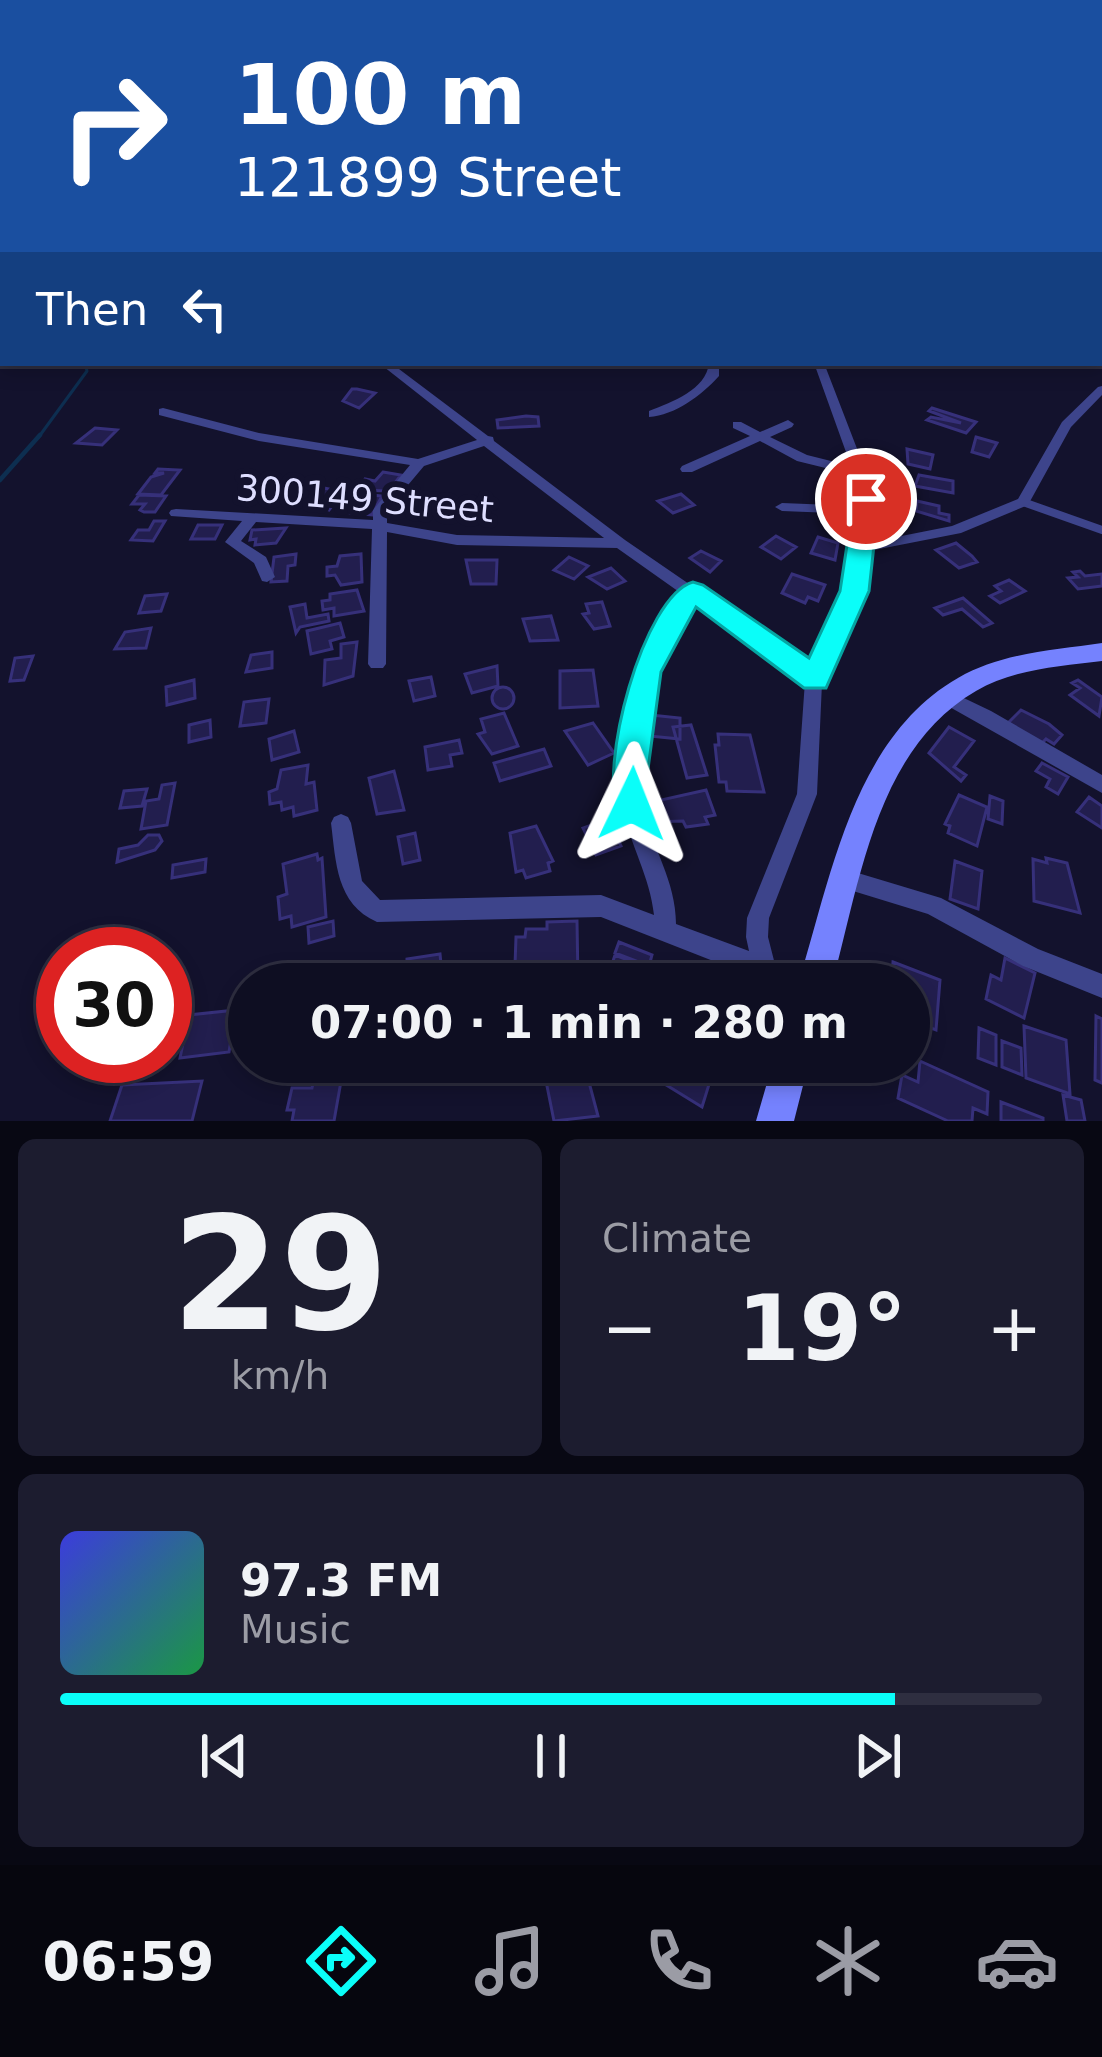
<!DOCTYPE html>
<html lang="en">
<head>
<meta charset="utf-8">
<style>
  :root { --surface:#0e0e22; --page:#1c1c2f; --text:#f1f3f6; --muted:#9b9ca5; --line:#2e2e40; --accent:#0afef9 }
  body { margin:0; font-family:"DejaVu Sans",sans-serif; background:var(--page); color:var(--text); height:100vh; display:flex; flex-direction:column; font-size:45px; white-space:nowrap }
  * { box-sizing:border-box; margin:0 }
  p { font-size:39px; color:var(--muted) }
  .icon { flex:none; width:66px; height:66px; fill:none; stroke:currentColor; stroke-width:2; stroke-linecap:round; stroke-linejoin:round }
  .map { position:relative; height:1121px; overflow:hidden }
  .drawer { display:flex; flex-direction:column; gap:18px; padding:18px; background:#080813; flex:1 }
  .drawer>* { flex:none }
  .guide { position:absolute; left:0px; top:0px; width:1104px; height:366px; box-shadow:0 6px 18px #0003,0 0 0 3px var(--line); background:#1a4fa0; color:#fff; overflow:hidden }
  .speed { position:absolute; left:36px; top:927px; display:flex; gap:24px; font-size:60px; font-weight:700; text-align:center }
  .speed>* { display:grid; place-content:center; width:156px; height:156px; border-radius:50%; background:var(--surface); box-shadow:0 6px 18px #0003,0 0 0 3px var(--line); line-height:1 }
  .speed .limit { border:18px solid #d22; background:#fff; color:#111 }
  .pin { position:absolute; display:grid; place-items:center; width:102px; height:102px; color:#fff; margin:-51px; border:6px solid #fff; border-radius:50%; box-shadow:0 3px 12px #0007 }
  .me { position:absolute; width:132px; margin:-66px; rotate:2deg; stroke-linejoin:round; filter:drop-shadow(0 0 9px #0008) }
  .turn { display:flex; align-items:center; gap:42px; height:252px; padding:0 36px; font-size:54px }
  .turn .icon { width:156px; height:156px; stroke-width:2.5 }
  .turn b { display:block; font-size:84px; line-height:102px }
  .then { display:flex; align-items:center; height:114px; padding:0 36px; background:#0003; gap:24px; font-size:45px }
  .big { font-size:90px; font-weight:800; line-height:1.1 }
  .drawer .tile { flex:1; display:flex; flex-direction:column; justify-content:center; gap:18px; min-width:0; padding:0 42px; border-radius:18px; background:var(--page) }
  .drawer .dial { align-items:center; gap:0 }
  .dial b { font-size:156px; line-height:1 }
  .song { display:flex; align-items:center; gap:36px }
  .cover { width:144px; height:144px; border-radius:18px; background:linear-gradient(135deg,hsl(240 70% 55%),hsl(140 70% 35%)) }
  .played { height:12px; border-radius:6px; background:linear-gradient(90deg,var(--accent) 85%,var(--line) 85%) }
  .keys { display:flex; justify-content:space-around; direction:ltr }
  .heat { display:flex; justify-content:space-between; align-items:center; font-size:66px; direction:ltr }
  .drawer .tiles { flex:1; display:grid; gap:18px; grid-template-columns:1fr 1fr }
  .tile:last-child { grid-column:span 2 }
  .trip { position:absolute; left:228px; top:963px; width:702px; height:120px; border-radius:60px; background:var(--surface); box-shadow:0 6px 18px #0003,0 0 0 3px var(--line); font-weight:800; line-height:120px; text-align:center }
  .dock { display:flex; height:192px; justify-content:space-around; align-items:center; background:#06060e; color:var(--muted) }
  .dock .icon { width:84px; height:84px }
  .dock .on { color:var(--accent) }
  .dock b { font-size:54px; color:var(--text) }
  .map>svg:first-child { display:block }
  .lines { fill:none; stroke-linecap:round; stroke-linejoin:round }
  .stream-far1 { stroke:#0d2e50; stroke-width:3 }
  .stream { stroke:#0d2e50; stroke-width:4.5 }
  .building { fill:#221e4e; stroke:#36307a; stroke-width:3 }
  .lane { stroke:#3d448b; stroke-width:8 }
  .street { fill:#3d448b; fill-rule:evenodd }
  .secondary { fill:#7582fe; fill-rule:evenodd }
  .route { fill:#0afef9; stroke:#06a5a2; stroke-width:3 }
  .labels { text-anchor:middle; stroke-width:12; stroke-linejoin:round; paint-order:stroke }
  .street-label { font-size:36px; fill:#dedeff; stroke:#13122d }
</style>
</head>
<body>
<div class="map">
<svg width="1102" height="1121" viewBox="0 0 1102 1121">
  <rect width="100%" height="100%" fill="#13122d"/>
  <g class="lines">
    <!-- stream-far1 -->
    <path class="stream-far1" d="M38 438 87 371 85 363"/>
    <!-- stream -->
    <path class="stream" d="M0 480 40 435"/>
  </g>
  <!-- building -->
  <path class="building" d="M352 389H357L375 393 359 408 343 401Z
    M932 408 976 422 966 433 927 420 931 417 961 423 929 411Z
    M526 416 538 417 539 426 498 428 497 420Z
    M95 428 117 430 102 445 76 443Z
    M976 437 997 443 989 457 972 452Z
    M907 449 933 455 930 469 908 464Z
    M158 469 180 470 161 495 138 494 151 477 164 473H155Z
    M383 472 401 475 389 491 356 490 365 479 375 481Z
    M919 475 953 481V493L915 486Z
    M324 488 343 492 329 510 311 505 326 497 318 495Z
    M361 494 382 496 372 515 351 513Z
    M681 494 694 505 673 513 658 501Z
    M139 495 166 496 155 512H144L140 510 145 504H132Z
    M917 501 939 506V513L949 515V521L916 511Z
    M154 521H165L153 541 131 540 138 530H149Z
    M198 525H222L215 539H191Z
    M286 528 276 543 255 545 256 539 250 540 252 530Z
    M776 536 796 547 781 559 761 547Z
    M818 537 838 543 835 560 811 553Z
    M956 543 972 556 977 562 959 568 936 550Z
    M701 551 721 561 710 572 690 558Z
    M296 554 295 565 288 566 287 581 271 582 274 557Z
    M361 554 362 582 341 585 335 575 327 576V567L337 566 340 556Z
    M569 557 588 566 574 579 554 570Z
    M466 560H497L496 584H471Z
    M611 568 625 581 607 589 588 577Z
    M1080 571 1085 576 1102 574V586L1078 589 1068 578 1078 577 1073 572Z
    M792 574 825 585 818 601 808 597 805 603 782 593Z
    M1009 580 1025 591 1000 603 990 596 1001 591 995 586Z
    M357 590 364 611 334 616V608L323 610 322 601 330 600V594Z
    M167 594 161 611 139 613 145 596Z
    M963 598 992 623 983 627 962 609 943 615 935 608Z
    M602 602 610 626 594 629 583 614 589 613 586 604Z
    M305 604 307 618 328 614 329 621 300 627 296 633 290 607Z
    M551 616 558 640 530 641 523 619Z
    M340 623 344 637 330 641 332 649 311 654 307 631Z
    M151 628 146 648 115 649 125 632Z
    M357 642 353 676 324 685 325 660 341 658V644Z
    M272 652V668L246 672 251 655Z
    M33 656 24 680 10 681 15 658Z
    M497 666 498 686 472 693 465 674Z
    M593 670 598 706 560 708V671Z
    M431 677 435 696 414 701 409 681Z
    M194 680 195 698 167 705 166 687Z
    M1078 680 1102 697 1099 716 1070 695 1080 688 1072 683Z
    M492 698a11 11 0 1 1 22 0a11 11 0 1 1-22 0Z
    M269 699 266 723 240 726 244 702Z
    M1021 710 1049 724 1062 735 1054 744 1046 739 1040 745 1007 724Z
    M504 713 518 746 492 754 478 734 485 732 481 719Z
    M641 714 680 718V739L639 735Z
    M210 720 211 737 189 742V725Z
    M593 723 614 753 588 765 565 731Z
    M691 725 707 775 687 778 673 727Z
    M949 727 974 741 954 767 966 775 961 781 929 753Z
    M294 731 299 752 272 760 269 739Z
    M718 734 750 735 764 792 727 791 726 782H719L715 745H719Z
    M459 740 462 753 450 755 452 766 428 770 425 747Z
    M544 749 551 766 500 781 494 763Z
    M1042 763 1068 777 1058 794 1046 787 1050 779 1036 771Z
    M308 765 306 784 314 782 317 810 294 816 293 807 282 810 281 802 270 804 269 792 277 789 281 770Z
    M394 771 404 810 377 814 369 778Z
    M175 783 167 825 141 829 146 801 159 799 162 785Z
    M147 789 142 806 120 808 124 791Z
    M706 790 715 815 705 817 708 824 686 827 683 821 648 822 643 804Z
    M959 795 987 807 977 846 948 833 950 826 945 824Z
    M990 796 1003 801 1002 824 988 819Z
    M1089 797 1102 806V828L1077 812Z
    M608 819 621 846 596 855 583 828Z
    M536 826 553 861 548 863 550 871 526 878 523 870 516 872 510 833Z
    M415 833 420 860 403 864 398 837Z
    M148 835H159L162 841 155 850 117 862 119 849 138 845Z
    M317 854 318 860 322 858 326 917 292 927 291 916 280 919 278 897 287 894 283 864Z
    M1046 858 1067 863 1080 913 1034 901 1033 859 1047 863Z
    M206 859 205 872 172 878 173 865Z
    M955 861 982 871 978 909 950 899Z
    M333 921 334 936 309 943 308 927Z
    M577 921 578 982H560L559 965H515L516 937H525L526 929H547V922Z
    M619 942 652 955 649 966 615 953Z
    M440 954 443 984H407V959Z
    M615 955 661 973 657 984 611 967Z
    M1005 958 1035 973 1024 1018 986 999 991 975 1001 980Z
    M893 962 940 980 936 1030 909 1020V984H891Z
    M481 963 482 984H464V965Z
    M597 965 623 974 620 984 593 979Z
    M236 1010 229 1052 180 1058 189 1015Z
    M180 1015 169 1059 146 1061 147 1056H165V1017Z
    M1096 1016 1102 1019V1083L1095 1080Z
    M1024 1026 1066 1040 1070 1094 1026 1078Z
    M979 1028 996 1035V1065L978 1058Z
    M1002 1041 1021 1048 1022 1075 1002 1067Z
    M920 1061 988 1092 987 1114 973 1108 972 1121H948L898 1098 902 1075 918 1082Z
    M550 1062H591L592 1069 586 1071 598 1116 554 1121 545 1076 552 1074Z
    M645 1062H679L711 1078 702 1107 642 1070Z
    M316 1070H343L334 1121H292L294 1110H287L292 1088H312Z
    M202 1081 192 1121H110L122 1085Z
    M1063 1095 1081 1100 1085 1121H1067Z
    M1001 1102 1043 1118V1121H1001Z"/>
  <g class="lines">
    <!-- lane -->
    <path class="lane" d="M1023 502 1102 530"/>
    <!-- street -->
    <path class="street" d="M1101 277H1102V283H1101Z
      M0 279H3V285H0Z
      M379 363H391L488 436 493 437 494 441 625 540 692 586 699 587 701 591 811 668C836 613 856 576 857 514L782 511 775 507 782 503 857 506V485L854 475 797 461 760 441 692 472H682L680 469 682 466 750 436 733 428V422H741L760 432 788 420 794 424 792 427 770 437 807 455 851 466 814 363H824L871 485V542L952 526 1018 499 1062 422 1098 387 1102 386V395L1071 427 1028 505 961 533 869 551 862 591 822 683 817 794 769 918 768 937 780 984H756L754 977 601 917 377 922C336 904 336 862 331 823L334 817 341 814 348 817 351 823 362 881 380 900 601 895 654 915C650 877 630 844 622 807 607 742 640 644 682 594L617 548 457 545 387 532 386 664 383 668H371L368 664 372 529 256 522 241 541 266 557 275 577 267 582 262 581 254 563 225 542 242 521 171 516 169 513 171 510 176 509 373 520V510L410 465 259 441 159 415V409L163 408 259 433 418 459 477 440ZM484 446 604 538 457 535 387 523V510L424 466ZM693 602 805 681 797 794 747 918 746 937 749 951 676 924C676 881 652 847 642 807 627 746 654 650 693 602Z
      M709 363H719V376C701 396 675 415 649 417V411C672 402 706 390 709 363Z
      M945 689 991 711 1102 775V793L939 701 936 696 939 691Z
      M848 870 941 898 1038 949 1102 974V998L1023 966 928 914 840 887 837 880 840 873Z"/>
    <!-- secondary -->
    <path class="secondary" d="M1102 643V661C1060 666 1014 669 976 691 876 749 860 882 832 984H798C831 878 853 738 958 678 1001 653 1054 650 1102 643Z
      M773 1062H809L794 1121H756Z"/>
  </g>
  <!-- sky -->
  <linearGradient id="sky" x2="0" y2="1"><stop stop-color="#0a0a19"/><stop offset="0.56" stop-color="#333957"/><stop offset="1" stop-color="#333957" stop-opacity="0"/></linearGradient>
  <rect width="1102" height="356" fill="url(#sky)"/>
  <!-- route -->
  <path class="route" d="M866 492 879 499 869 591 826 688H804L696 607 661 672 648 769 650 804 644 815 632 820 619 815C597 771 643 596 693 582L703 585 809 658 840 591 854 499Z"/>
  <g class="labels">
    <!-- street labels -->
    <g class="street-label">
      <text transform="translate(365 498) rotate(5)" y="13">300149 Street</text>
    </g>
  </g>
</svg>
<div class="speed"><div class="limit">30</div></div>
<div class="pin" style="left:866px;top:499px;background:#d93025"><svg class="icon" aria-label="arrive" viewBox="0 0 24 24"><path d="M6 21V4h12l-3 4 3 4H6"/></svg></div>
<svg class="me" style="left:632px;top:804px" viewBox="-20 -20 40 40"><path d="M0-17L14 15 0 8-14 15z" fill="#0afef9" stroke="#fff" stroke-width="4"/></svg>
<div class="trip">07:00 · 1 min · 280 m</div>
<div class="guide">
<div class="turn"><svg class="icon" aria-label="right" viewBox="0 0 24 24"><path d="M7 20v-9h11M14 6l5 5-5 5"/></svg><div><b>100 m</b>121899 Street</div></div>
<div class="then">Then<svg class="icon" aria-label="left" viewBox="0 0 24 24"><path d="M17 20v-9H6M10 6l-5 5 5 5"/></svg></div>
</div>
</div>
<section class="drawer">
<div class="tiles">
<div class="tile dial"><b>29</b><p>km/h</p></div>
<div class="tile"><p>Climate</p>
<div class="heat"><a>−</a><b class="big">19°</b><a>+</a></div>
</div>
<div class="tile">
<div class="song"><i class="cover"></i><div><b>97.3 FM</b><p>Music</p></div></div>
<div class="played"></div>
<div class="keys"><svg class="icon" aria-label="previous" viewBox="0 0 24 24"><path d="M18 5L8 12l10 7zM5 5v14"/></svg><svg class="icon" aria-label="pause" viewBox="0 0 24 24"><path d="M8 5v14M16 5v14"/></svg><svg class="icon" aria-label="next" viewBox="0 0 24 24"><path d="M6 5l10 7-10 7zM19 5v14"/></svg></div>
</div>
</div>
</section>
<nav class="dock">
<b>06:59</b>
<svg class="icon on" aria-label="directions" viewBox="0 0 24 24"><path d="M12 3l9 9-9 9-9-9zM9 14v-3h6M13 9l2 2-2 2"/></svg>
<svg class="icon" aria-label="music" viewBox="0 0 24 24"><path d="M9 18V5l10-2v13"/><circle cx="6" cy="18" r="3"/><circle cx="16" cy="16" r="3"/></svg>
<svg class="icon" aria-label="phone" viewBox="0 0 24 24"><path d="M5 4h4l2 5-3 2q2 4 5 5l2-3 5 2v4C11 20 4 13 5 4z"/></svg>
<svg class="icon" aria-label="climate" viewBox="0 0 24 24"><path d="M12 3v18M4 7l16 10M4 17L20 7"/></svg>
<svg class="icon" aria-label="car" viewBox="0 0 24 24"><path d="M5 17H2v-5l4-1 3-4h7l3 4 3 1v5h-3M9 17h6M6 11h13"/><circle cx="7" cy="17" r="2"/><circle cx="17" cy="17" r="2"/></svg>
</nav>
</body>
</html>
